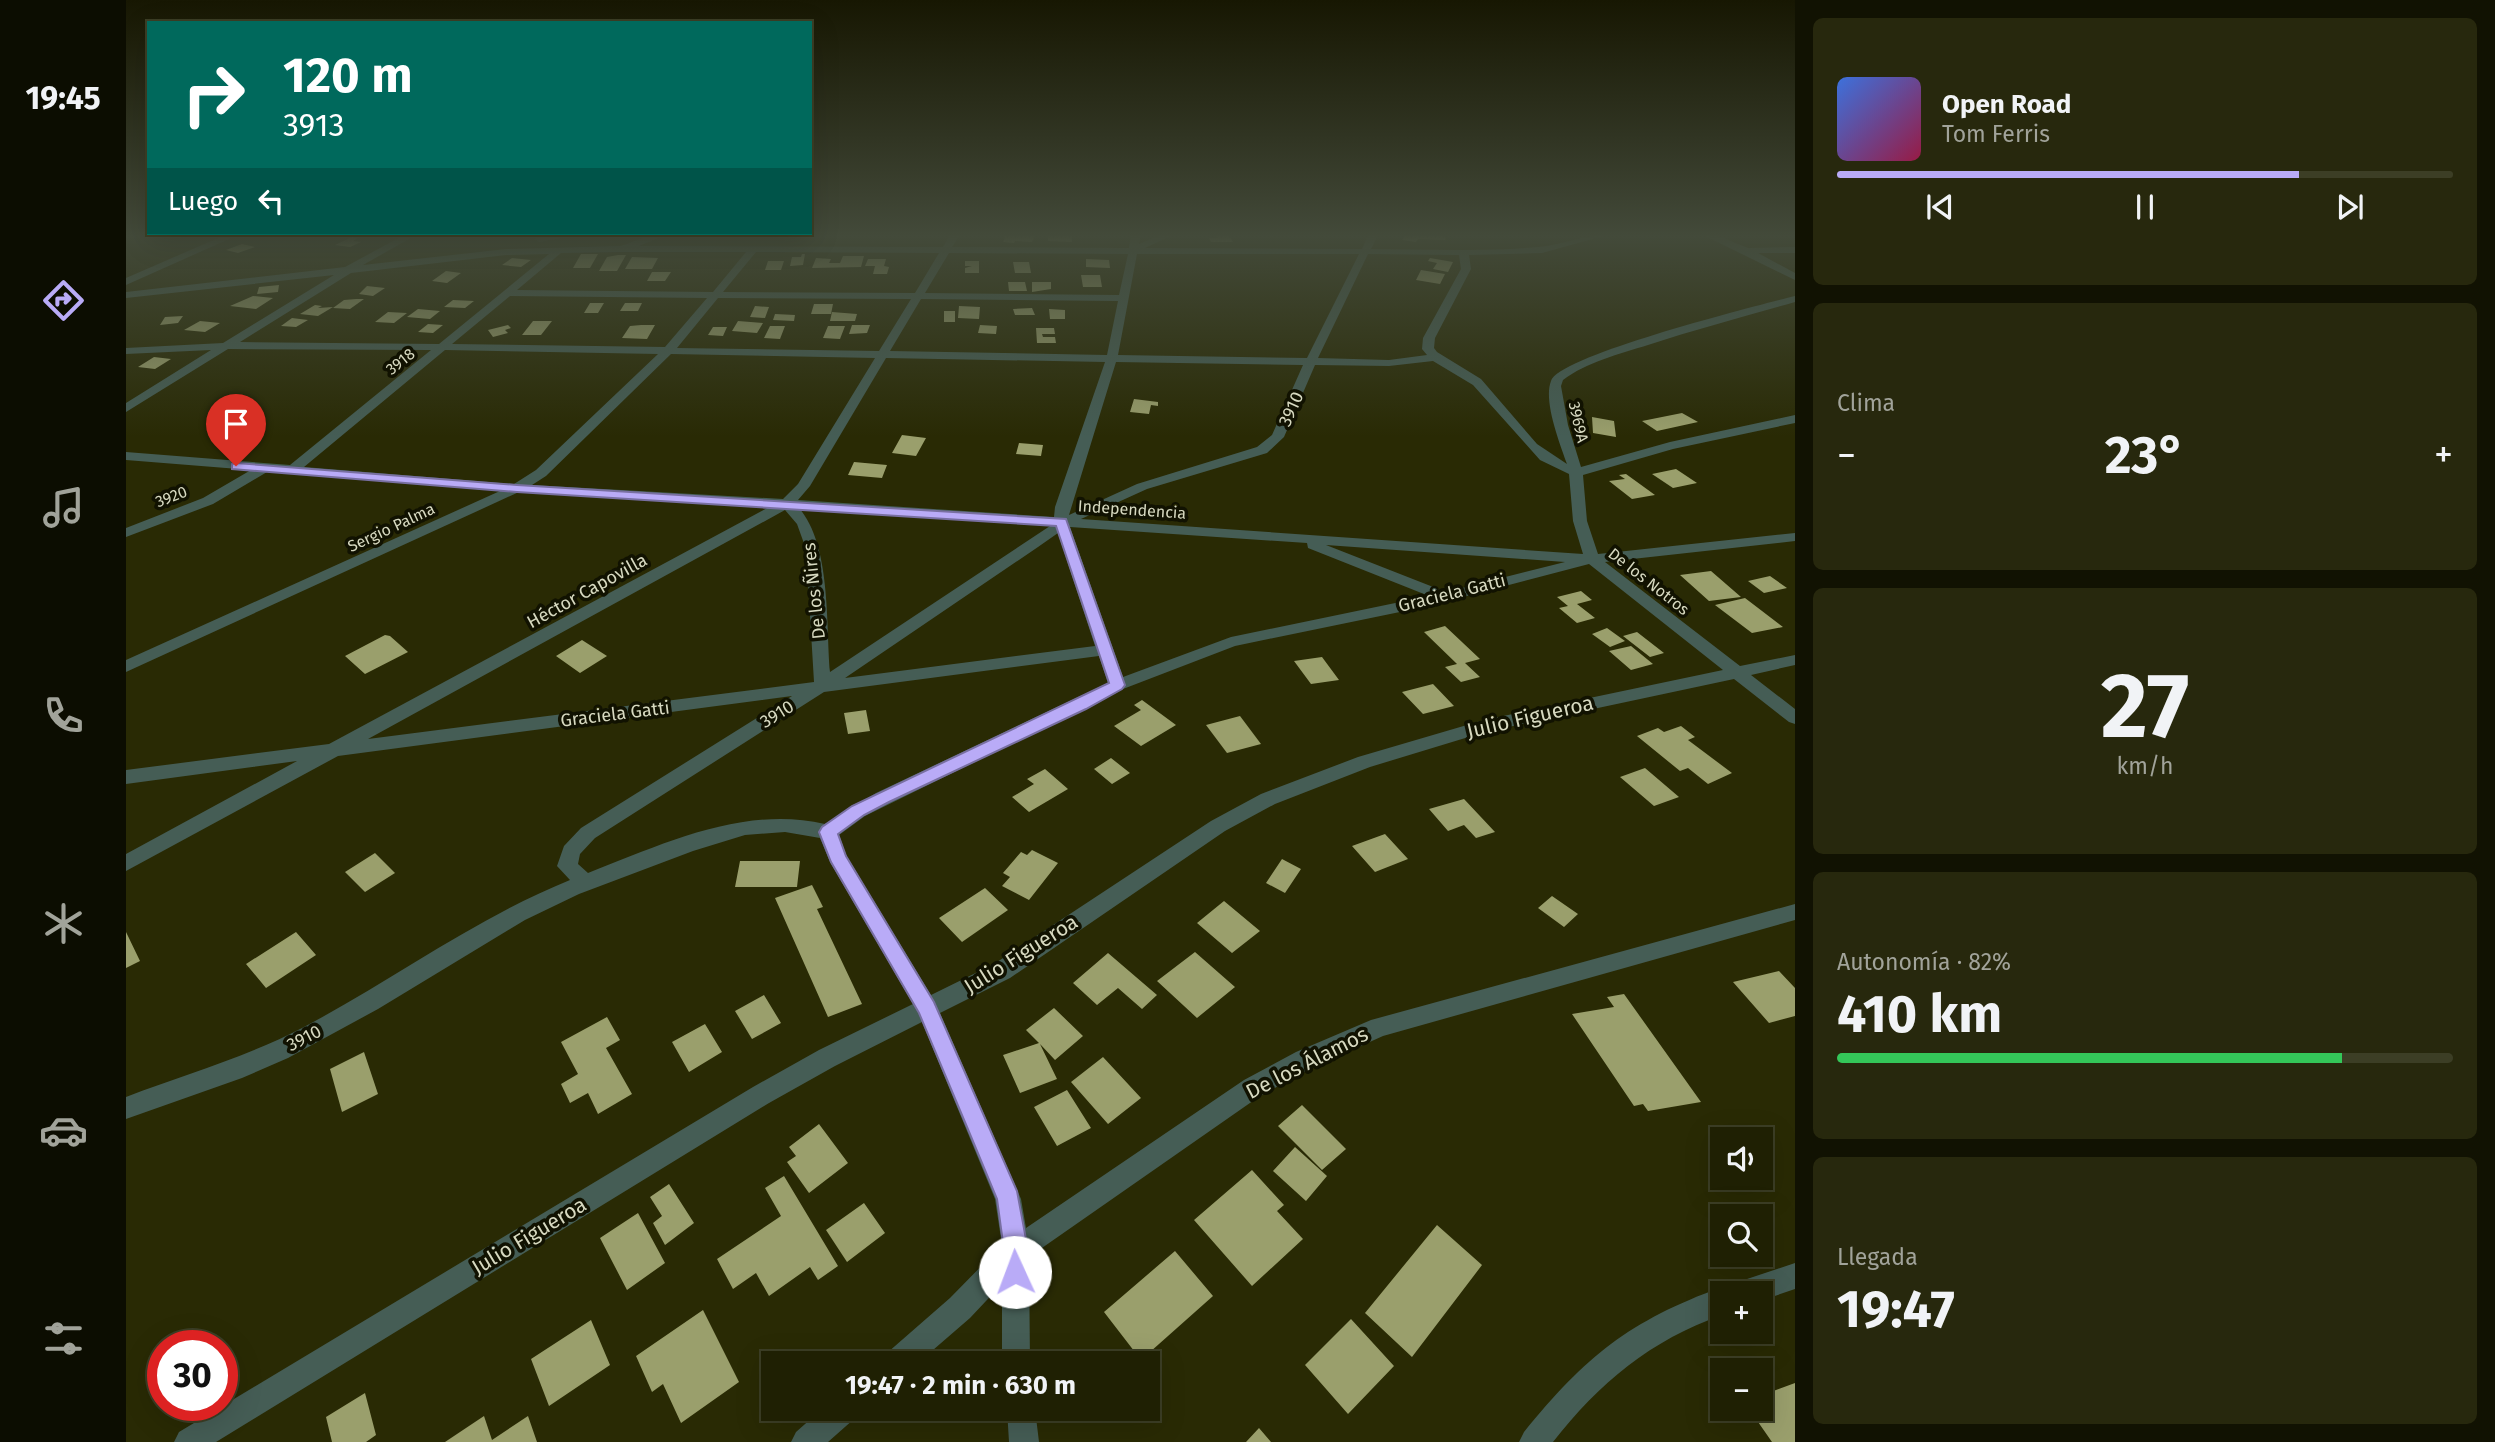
<!DOCTYPE html>
<html lang="es">
<head>
<meta charset="utf-8">
<style>
  :root { --surface:#1f2003; --page:#27280d; --text:#f1f3f6; --muted:#a1a39a; --line:#3c3e25; --accent:#b9abf7 }
  body { margin:0; font-family:"Fira Sans",sans-serif; background:var(--page); color:var(--text); height:100vh; display:flex; flex-direction:column; font-size:26px; white-space:nowrap }
  * { box-sizing:border-box; margin:0 }
  p { font-size:23px; color:var(--muted) }
  .icon { flex:none; width:38px; height:38px; fill:none; stroke:currentColor; stroke-width:2; stroke-linecap:round; stroke-linejoin:round }
  .map { position:relative; flex:1; overflow:hidden }
  .panel { display:flex; flex-direction:column; gap:18px; padding:18px; background:#111202; width:700px }
  .panel>* { flex:none }
  .hud { position:absolute; left:21px; top:21px; width:665px; height:214px; border-radius:0px; box-shadow:0 7px 28px #0002,0 0 0 2px var(--line); background:#00695c; color:#fff; overflow:hidden }
  .tools { position:absolute; left:1584px; top:1127px; display:grid; gap:14px }
  .tools a { display:grid; place-items:center; width:63px; height:63px; border-radius:0px; background:var(--surface); box-shadow:0 7px 28px #0002,0 0 0 2px var(--line); font-size:35px }
  .speed { position:absolute; left:21px; top:1330px; display:flex; gap:14px; font-size:35px; font-weight:700; text-align:center }
  .speed>* { display:grid; place-content:center; width:91px; height:91px; border-radius:50%; background:var(--surface); box-shadow:0 7px 28px #0002,0 0 0 2px var(--line); line-height:1 }
  .speed .limit { border:10px solid #d22; background:#fff; color:#111 }
  .pin { position:absolute; display:grid; place-items:center; width:60px; height:60px; color:#fff; margin:-72px -30px; border-radius:50% 50% 50% 0; rotate:-45deg; box-shadow:0 0 7px #0007 }
  .pin .icon { rotate:45deg }
  .me { position:absolute; width:77px; margin:-38px; rotate:358deg; stroke-linejoin:round; filter:drop-shadow(0 0 5px #0008) }
  .turn { display:flex; align-items:center; gap:24px; height:147px; padding:0 21px; font-size:32px }
  .turn .icon { width:91px; height:91px; stroke-width:2.5 }
  .turn b { display:block; font-size:49px; line-height:60px }
  .then { display:flex; align-items:center; height:66px; padding:0 21px; background:#0003; gap:14px; font-size:26px }
  .big { font-size:52px; font-weight:700; line-height:1.1 }
  .panel .widget { flex:1; display:flex; flex-direction:column; justify-content:center; gap:10px; min-width:0; padding:0 24px; border-radius:10px; background:var(--page) }
  .panel .dial { align-items:center; gap:0 }
  .dial b { font-size:91px; line-height:1 }
  .song { display:flex; align-items:center; gap:21px }
  .cover { width:84px; height:84px; border-radius:10px; background:linear-gradient(135deg,hsl(220 70% 55%),hsl(340 70% 35%)) }
  .played { height:7px; border-radius:4px; background:linear-gradient(90deg,var(--accent) 75%,var(--line) 75%) }
  .keys { display:flex; justify-content:space-around; direction:ltr }
  .heat { display:flex; justify-content:space-between; align-items:center; font-size:38px; direction:ltr }
  .charge { height:10px; border-radius:5px; background:linear-gradient(90deg,#34c759 82%,var(--line) 0) }
  .trip { position:absolute; left:635px; top:1351px; width:399px; height:70px; border-radius:0px; background:var(--surface); box-shadow:0 7px 28px #0002,0 0 0 2px var(--line); font-weight:700; line-height:70px; text-align:center }
  main { display:flex; flex:1; min-height:0 }
  .dock { display:flex; flex-direction:column; width:126px; justify-content:space-around; align-items:center; background:#0c0d01; color:var(--muted) }
  .dock .icon { width:49px; height:49px }
  .dock .active { color:var(--accent) }
  .dock b { font-size:32px; color:var(--text) }
  .map>svg:first-child { display:block }
  .building { fill:#9a9f6c }
  .lines { fill:none; stroke-linecap:round; stroke-linejoin:round }
  .minor { fill:#455d55; fill-rule:evenodd }
  .route { fill:#b9abf7; stroke:#786fa1; stroke-width:2 }
  .labels { text-anchor:middle; stroke-width:7; stroke-linejoin:round; paint-order:stroke }
  .far-street-label { font-size:16px; fill:#d7d9c0; stroke:#111201 }
  .street-label { font-size:18px; fill:#d7d9c0; stroke:#111201 }
  .near-street-label { font-size:21px; fill:#d7d9c0; stroke:#111201 }
</style>
</head>
<body>
<main>
<nav class="dock">
<b>19:45</b>
<svg class="icon active" aria-label="directions" viewBox="0 0 24 24"><path d="M12 3l9 9-9 9-9-9zM9 14v-3h6M13 9l2 2-2 2"/></svg>
<svg class="icon" aria-label="music" viewBox="0 0 24 24"><path d="M9 18V5l10-2v13"/><circle cx="6" cy="18" r="3"/><circle cx="16" cy="16" r="3"/></svg>
<svg class="icon" aria-label="phone" viewBox="0 0 24 24"><path d="M5 4h4l2 5-3 2q2 4 5 5l2-3 5 2v4C11 20 4 13 5 4z"/></svg>
<svg class="icon" aria-label="climate" viewBox="0 0 24 24"><path d="M12 3v18M4 7l16 10M4 17L20 7"/></svg>
<svg class="icon" aria-label="car" viewBox="0 0 24 24"><path d="M5 17H2v-5l4-1 3-4h7l3 4 3 1v5h-3M9 17h6M6 11h13"/><circle cx="7" cy="17" r="2"/><circle cx="17" cy="17" r="2"/></svg>
<svg class="icon" aria-label="filters" viewBox="0 0 24 24"><path d="M4 7h16M4 17h16"/><circle cx="9" cy="7" r="2"/><circle cx="15" cy="17" r="2"/></svg>
</nav>
<div class="map">
<svg width="1669" height="1442" viewBox="0 0 1669 1442">
  <rect width="100%" height="100%" fill="#292a04"/>
  <!-- building -->
  <path class="building" d="M880 235H909L906 242 889 241 888 243 877 242Z
    M922 235 946 236V242L922 241Z
    M1089 235H1103L1107 242H1085L1083 238H1091Z
    M1279 235H1307L1320 237 1319 240 1292 239 1290 242 1276 240Z
    M226 237 232 238 227 241 235 242 224 247 209 245Z
    M116 244 129 247 112 253 100 250Z
    M455 254H472L464 268H447Z
    M676 254H679L677 265 664 266 666 257H675Z
    M492 255H500L491 271H473L481 257Z
    M717 256H738L735 267 686 268 690 258 705 259 703 263H714Z
    M506 257 532 258 526 269H499Z
    M386 258 405 260 395 267 376 265Z
    M1304 258 1327 262 1322 272 1307 269 1311 263 1302 261Z
    M742 259H760L758 266 763 267 761 274H747L749 266H739Z
    M960 259 983 260 984 268 960 267Z
    M642 261H658L655 270H639Z
    M839 261H853V273H839V268L846 266H839Z
    M887 262H903L905 273H889Z
    M1295 270 1319 274 1314 284 1290 280Z
    M320 271 335 273 321 283 306 281Z
    M526 272H545L539 281H521Z
    M955 275H974L976 287H957Z
    M882 282H899L901 291H883Z
    M906 282H925V289L906 292Z
    M153 285 152 292 131 294 133 287Z
    M241 286 259 288 247 296 233 294Z
    M127 296 147 298 130 309 104 306Z
    M230 299H238L224 309 207 308 218 300Z
    M327 300 348 301 339 308 318 307Z
    M464 303H478L472 313H458Z
    M499 303H516L512 311H494Z
    M688 304H707L705 314H685Z
    M189 305 196 306 192 308 207 307 192 316 174 314Z
    M629 306 643 307 639 318 624 317Z
    M833 306 854 307 853 319 832 318Z
    M906 308 909 315H889L887 309Z
    M292 309 314 311 304 319 281 317Z
    M923 309 939 310V319H924Z
    M818 311H829V322H818Z
    M262 312 281 313 268 323 249 322Z
    M706 312 731 314 729 321H704Z
    M649 314 669 315 668 321 647 320Z
    M57 316 52 323 34 325 39 317Z
    M166 318 182 320 170 327 155 326Z
    M74 321 94 323 79 332 58 330Z
    M407 321H426L415 335H396Z
    M612 321 637 323 631 333 606 331Z
    M302 324 317 325 307 333 292 332Z
    M382 325 385 328 379 330 382 333 367 337 362 330Z
    M515 325H529L521 339 496 338 504 326Z
    M726 325H744L741 333 723 334Z
    M854 325 871 326 870 334 852 333Z
    M644 326H659L654 339 638 338Z
    M702 326H719L714 339 697 338Z
    M587 327H601L597 336 582 335Z
    M910 328H928L929 334H916L917 337H929L930 343H911Z
    M28 357 45 359 29 369 12 367Z
    M1008 399 1032 402V406L1025 405 1023 414 1004 412Z
    M1556 413 1572 422 1531 431 1516 421Z
    M1466 417 1488 421 1490 437 1467 433Z
    M776 435 800 438 790 456 766 453Z
    M893 443 917 445 915 456 890 454Z
    M728 462 761 465 756 478 722 475Z
    M1550 469 1571 483 1547 488 1526 474Z
    M1500 474 1529 495 1506 499 1483 481 1499 479 1493 475Z
    M1585 571 1615 597 1583 601 1554 575Z
    M1644 576 1661 588 1638 593 1622 581Z
    M1455 591 1466 600 1451 604 1469 618 1451 623 1433 608 1442 606 1431 597Z
    M1619 598 1657 627 1626 633 1589 605Z
    M1319 626 1354 659 1339 663 1354 677 1335 682 1319 667 1331 664 1298 632Z
    M1481 628 1499 641 1484 647 1466 634Z
    M1511 632 1538 653 1524 657 1497 636Z
    M259 635 264 636 282 652 239 674 219 656Z
    M456 640 481 656 454 673 430 656Z
    M1505 646 1527 664 1505 670 1483 651Z
    M1196 657 1213 680 1185 684 1168 661Z
    M1307 684 1328 706 1297 714 1276 692Z
    M1016 700 1050 725 1015 746 988 726 1015 710 1008 705Z
    M740 710 744 731 722 734 718 713Z
    M1114 716 1135 744 1101 753 1080 725Z
    M1555 726 1569 737 1562 740 1606 773 1582 784 1562 768 1554 771 1511 736 1532 728 1538 732Z
    M985 758 1004 773 986 784 968 769Z
    M1519 768 1553 797 1528 806 1494 777Z
    M919 769 942 789 903 812 886 797 908 784 901 779Z
    M1338 799 1369 832 1350 838 1338 825 1322 831 1303 809Z
    M1259 834 1282 859 1249 872 1226 846Z
    M906 850 932 863 903 900 876 886 884 877 877 873 895 852 901 855Z
    M249 853 269 873 239 892 219 872Z
    M1156 859 1175 869 1159 893 1140 883Z
    M614 861H674L671 887H609Z
    M686 885 697 907 691 909 736 1004 702 1017 649 898Z
    M859 888 882 910 836 942 813 918Z
    M1426 896 1452 914 1438 927 1412 908Z
    M1098 901 1134 931 1106 953 1071 923Z
    M0 932 14 961 0 968Z
    M170 932 190 955 140 988 120 964Z
    M1069 952 1109 987 1071 1018 1031 981Z
    M982 953 1031 995 1016 1009 992 988 971 1005 947 983Z
    M1653 971 1669 988V1016L1643 1023 1607 982Z
    M1498 994 1575 1102 1522 1111 1517 1104 1508 1106 1446 1014 1488 1007 1481 997Z
    M638 995 655 1023 626 1039 609 1011Z
    M928 1008 957 1036 929 1060 914 1044 931 1079 894 1093 877 1055 913 1043 900 1030Z
    M481 1017 494 1040 480 1048 506 1094 472 1114 462 1093 444 1103 435 1084 452 1074 435 1042Z
    M579 1024 596 1052 563 1072 546 1042Z
    M238 1052 252 1094 216 1112 204 1069Z
    M977 1057 1015 1098 982 1124 945 1082Z
    M941 1090 965 1128 931 1146 908 1107Z
    M1176 1105 1220 1149 1196 1170 1152 1126Z
    M693 1124 722 1163 683 1193 661 1162 670 1156 663 1147Z
    M1169 1147 1201 1176 1180 1201 1147 1171Z
    M1126 1170 1158 1205 1151 1211 1177 1239 1126 1286 1068 1220Z
    M658 1176 712 1266 692 1280 684 1267 643 1296 630 1273 607 1289 591 1259 655 1216 639 1188Z
    M543 1184 568 1223 539 1245 527 1223 536 1216 524 1197Z
    M738 1203 759 1233 721 1262 700 1230Z
    M512 1213 539 1263 501 1290 474 1238Z
    M1311 1225 1356 1265 1286 1357 1239 1313Z
    M1049 1251 1087 1296 1015 1360 978 1312Z
    M577 1310 613 1382 555 1423 537 1384 526 1392 510 1356Z
    M1225 1319 1268 1366 1222 1414 1179 1365Z
    M465 1320 484 1365 423 1406 405 1359Z
    M1669 1383V1442H1646L1623 1409H1634V1396Z
    M239 1393 250 1435 240 1442H206L200 1417Z
    M358 1416 366 1440 402 1416 411 1442H319Z
    M1133 1428 1145 1442H1120Z"/>
  <g class="lines">
    <!-- minor -->
    <path class="minor" d="M99 235H112L0 285V278Z
      M278 235H290L237 265 380 249 495 246 525 235H539L513 246 817 247 824 235H834L826 247 1003 248 1005 235H1015L1013 244 1034 235H1047L1019 248 1236 249 1242 235H1252L1245 249C1300 249 1357 252 1412 247 1436 245 1457 235 1481 235L1416 253 1343 255 1345 269 1309 338 1308 348 1311 352 1355 379 1411 444 1441 464C1434 444 1417 401 1425 381 1434 355 1634 305 1669 296V302C1620 316 1571 329 1522 345 1493 354 1461 362 1437 380L1435 386 1442 425 1455 467 1544 442 1669 415V423L1547 449 1457 475 1461 521 1472 554 1669 533V541L1479 562 1614 666 1669 655V665L1625 675 1669 709V724L1663 722 1608 679 1359 732 1244 767 1149 804 1099 831 884 978 814 1013 895 1199 900 1228 1118 1080 1170 1052 1245 1020 1669 904V920L1257 1036 1186 1068 1134 1096 903 1257 904 1363H876V1284L844 1318 792 1363H757L761 1353 824 1298 876 1245 869 1199 796 1022 709 1066 643 1103 90 1442H48L53 1432 627 1087 693 1050 787 1004 704 862 694 838 659 832 619 835 567 851 453 894 399 920 252 1009 162 1058 116 1078 0 1119V1097C60 1074 121 1057 178 1027 267 980 350 918 444 880L431 866 438 846 455 828 666 696 212 756 0 871V854L171 761 0 784V770L203 744 645 506 393 492 0 672V660L374 491 141 472 87 504 0 537V528L77 498 125 470 0 460V452L164 465 305 350 102 349 0 412V403L85 350 0 354V348L97 343 208 275 0 298V292L219 267ZM496 252H620L587 292 391 290 435 253ZM630 252 813 253 789 293 597 292ZM823 253 1002 254 993 295 799 293ZM423 254 313 344 114 342 225 273 380 255ZM1011 254H1233L1181 358 992 355ZM1242 254 1333 255 1335 269 1297 338 1296 349 1301 355 1263 360 1192 358ZM384 296 581 298 539 347 326 344ZM592 298 785 299 753 351 551 348ZM795 299 992 301 981 355 764 351ZM319 350 532 354 410 470 388 484 178 467ZM545 354 749 358 672 484 657 499 406 485 420 476ZM760 358 979 362 929 507 928 517 672 500 684 486ZM1307 361 1347 385 1414 460 1443 474 1447 521 1457 554 955 519 1021 489 1141 453 1158 437 1189 365 1263 366ZM990 362 1177 365 1146 435 1131 447 1011 484 943 515ZM673 508 924 526 704 672C700 623 705 545 673 508ZM659 510 671 524 680 549 688 682 242 739ZM944 527 1181 543 1182 548 1303 596 1105 637 997 677ZM932 533 969 646 719 678 912 547ZM1200 545 1439 562 1320 592ZM1463 564 1597 670 1358 720 1232 757 1135 794 1085 821 868 964 805 995 720 855 713 835 739 816 997 689 1109 646 1303 606ZM973 656 982 683 750 793 699 824C618 805 537 844 462 873L452 864 454 854 469 838 698 692Z
      M423 235H453L413 242 408 239Z
      M1577 235H1590L1622 248 1669 247V253H1632L1669 273V280Z
      M1669 1263V1289L1634 1301V1293H1596V1315C1525 1340 1473 1383 1427 1442H1393L1398 1432C1460 1356 1503 1321 1596 1287L1606 1292 1609 1283Z
      M696 1409H733L728 1419 702 1442H665L670 1432Z
      M881 1409H909L913 1442H883Z"/>
  </g>
  <!-- sky -->
  <linearGradient id="sky" x2="0" y2="1"><stop stop-color="#171702"/><stop offset="0.54" stop-color="#434a3a"/><stop offset="1" stop-color="#434a3a" stop-opacity="0"/></linearGradient>
  <rect width="1669" height="437" fill="url(#sky)"/>
  <!-- route -->
  <path class="route" d="M110 463 391 485 940 519 999 685 996 689 960 709 763 802 738 815 712 834 720 856 808 1002 891 1191 902 1250 901 1272 898 1280 889 1284 881 1280 877 1272 878 1250 871 1199 841 1127 793 1013 705 862 693 832 696 827 726 806 983 683 930 526 391 492 106 469V464Z"/>
  <g class="labels">
    <!-- far-street labels -->
    <g class="far-street-label">
      <text transform="translate(274 361) rotate(-39)" y="6">3918</text>
      <text transform="translate(1453 422) rotate(77)" y="6">3969A</text>
      <text transform="translate(45 496) rotate(-21)" y="6">3920</text>
      <text transform="translate(1006 509) rotate(4)" y="6">Independencia</text>
      <text transform="translate(265 527) rotate(-25)" y="6">Sergio Palma</text>
      <text transform="translate(1523 581) rotate(38)" y="6">De los Notros</text>
    </g>
    <!-- street labels -->
    <g class="street-label">
      <text transform="translate(1165 409) rotate(-66)" y="6">3910</text>
      <text transform="translate(461 591) rotate(-29)" y="6">Héctor Capovilla</text>
      <text transform="translate(688 591) rotate(-96)" y="6">De los Ñires</text>
      <text transform="translate(1326 593) rotate(-14)" y="6">Graciela Gatti</text>
      <text transform="translate(489 714) rotate(-7)" y="6">Graciela Gatti</text>
      <text transform="translate(651 714) rotate(-32)" y="6">3910</text>
      <text transform="translate(178 1038) rotate(-27)" y="6">3910</text>
    </g>
    <!-- near-street labels -->
    <g class="near-street-label">
      <text transform="translate(1404 717) rotate(-13)" y="7">Julio Figueroa</text>
      <text transform="translate(895 954) rotate(-32)" y="7">Julio Figueroa</text>
      <text transform="translate(1181 1063) rotate(-27)" y="7">De los Álamos</text>
      <text transform="translate(403 1236) rotate(-31)" y="7">Julio Figueroa</text>
    </g>
  </g>
</svg>
<div class="tools">
<a><svg class="icon" aria-label="sound" viewBox="0 0 24 24"><path d="M4 9h4l5-4v14l-5-4H4zM17 9q2 3 0 6"/></svg></a>
<a><svg class="icon" aria-label="search" viewBox="0 0 24 24"><circle cx="10" cy="10" r="6"/><path d="M15 15l6 6"/></svg></a>
<a>+</a>
<a>−</a>
</div>
<div class="speed"><div class="limit">30</div></div>
<div class="pin" style="left:110px;top:466px;background:#d93025"><svg class="icon" aria-label="arrive" viewBox="0 0 24 24"><path d="M6 21V4h12l-3 4 3 4H6"/></svg></div>
<svg class="me" style="left:889px;top:1272px" viewBox="-20 -20 40 40"><circle r="19" fill="#fff"/><path d="M0-13L10 11 0 6-10 11z" fill="#b9abf7"/></svg>
<div class="trip">19:47 · 2 min · 630 m</div>
<div class="hud">
<div class="turn"><svg class="icon" aria-label="right" viewBox="0 0 24 24"><path d="M7 20v-9h11M14 6l5 5-5 5"/></svg><div><b>120 m</b>3913</div></div>
<div class="then">Luego<svg class="icon" aria-label="left" viewBox="0 0 24 24"><path d="M17 20v-9H6M10 6l-5 5 5 5"/></svg></div>
</div>
</div>
<section class="panel">
<div class="widget">
<div class="song"><i class="cover"></i><div><b>Open Road</b><p>Tom Ferris</p></div></div>
<div class="played"></div>
<div class="keys"><svg class="icon" aria-label="previous" viewBox="0 0 24 24"><path d="M18 5L8 12l10 7zM5 5v14"/></svg><svg class="icon" aria-label="pause" viewBox="0 0 24 24"><path d="M8 5v14M16 5v14"/></svg><svg class="icon" aria-label="next" viewBox="0 0 24 24"><path d="M6 5l10 7-10 7zM19 5v14"/></svg></div>
</div>
<div class="widget"><p>Clima</p>
<div class="heat"><a>−</a><b class="big">23°</b><a>+</a></div>
</div>
<div class="widget dial"><b>27</b><p>km/h</p></div>
<div class="widget"><p>Autonomía · 82%</p><b class="big">410 km</b><div class="charge"></div></div>
<div class="widget"><p>Llegada</p><b class="big">19:47</b></div>
</section>
</main>
</body>
</html>
